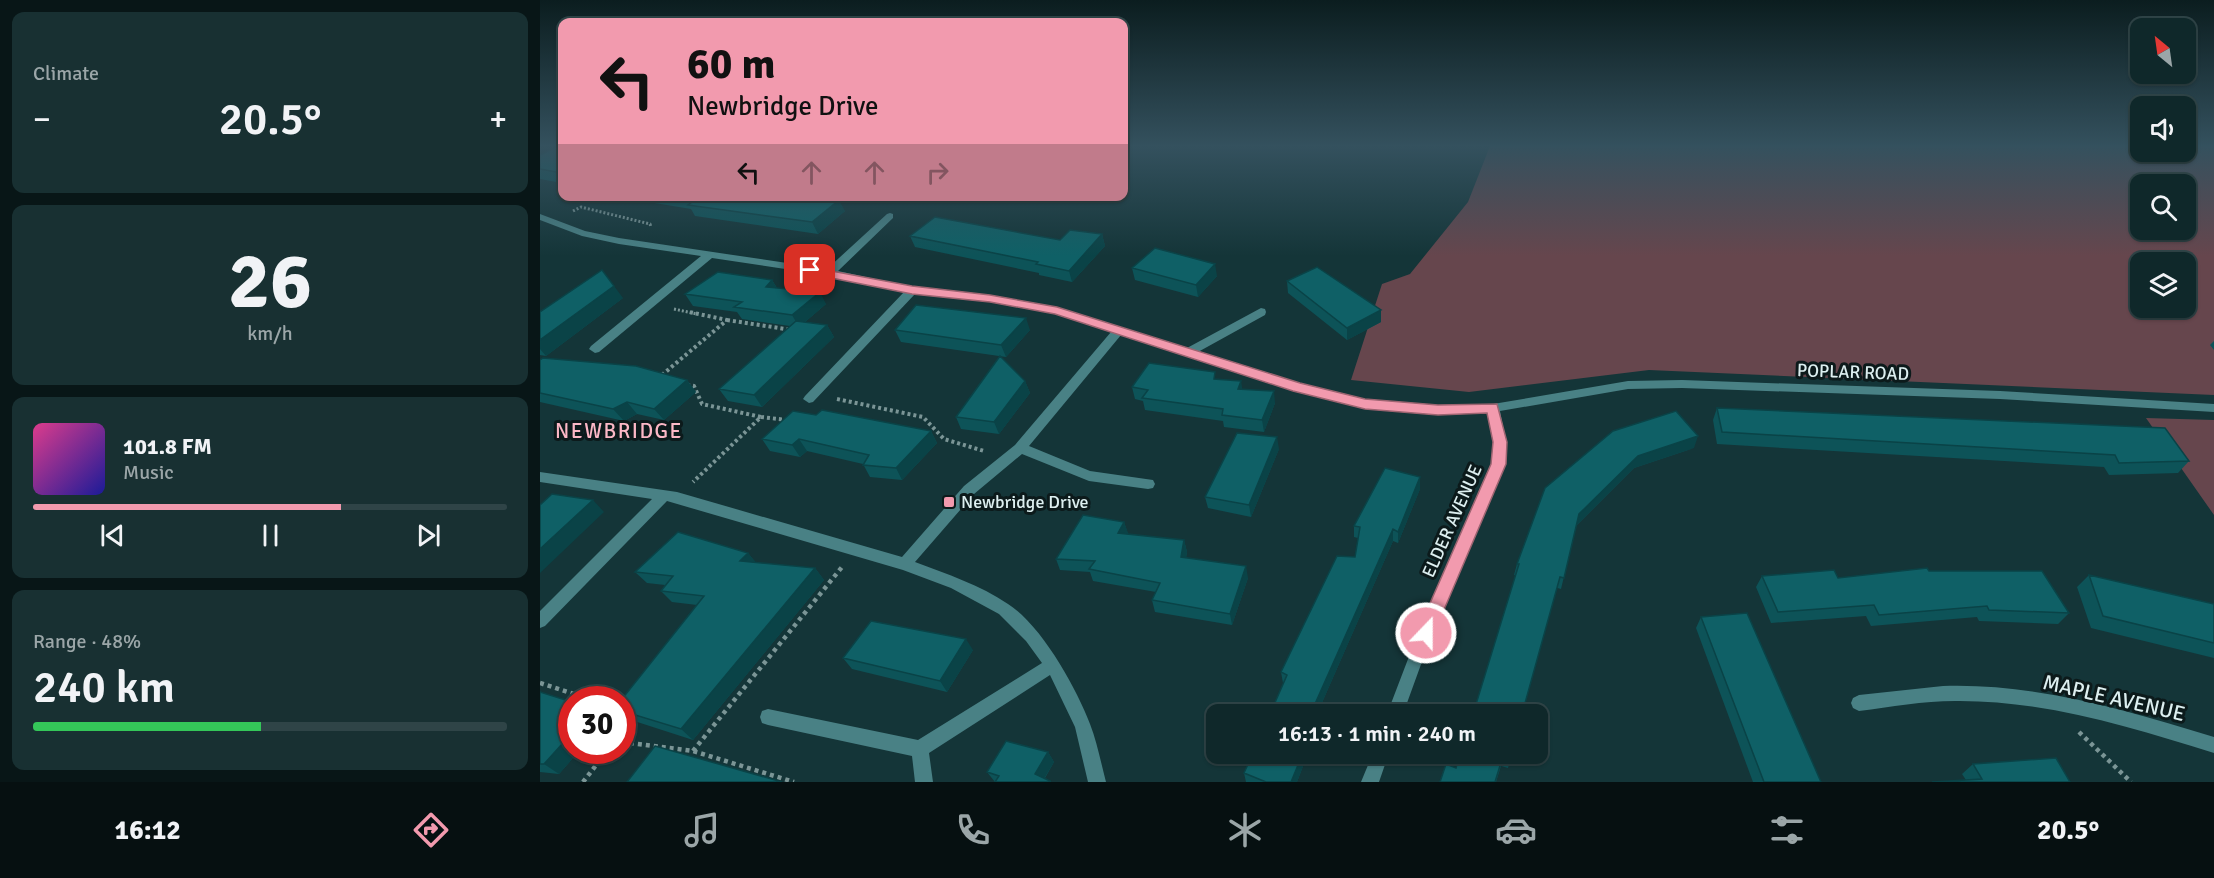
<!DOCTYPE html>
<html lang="en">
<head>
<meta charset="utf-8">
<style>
  :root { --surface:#0f282a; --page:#183032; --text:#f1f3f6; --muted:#9ba6a8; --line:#2f4447; --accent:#f29aae }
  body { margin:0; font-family:Signika,sans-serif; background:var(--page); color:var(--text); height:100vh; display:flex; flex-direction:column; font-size:22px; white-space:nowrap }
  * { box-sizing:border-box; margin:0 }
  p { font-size:20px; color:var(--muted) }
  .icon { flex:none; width:33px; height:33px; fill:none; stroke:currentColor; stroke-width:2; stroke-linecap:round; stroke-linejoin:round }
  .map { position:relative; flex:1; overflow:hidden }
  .sheet { display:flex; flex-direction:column; gap:12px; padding:12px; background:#081617; width:540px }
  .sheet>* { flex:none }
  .hud { position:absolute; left:18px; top:18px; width:570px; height:183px; border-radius:12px; box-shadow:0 2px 4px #0004,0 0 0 2px var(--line); background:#f29aae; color:#111; overflow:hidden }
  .needle { width:39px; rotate:331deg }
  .tools { position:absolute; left:1590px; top:18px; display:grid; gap:12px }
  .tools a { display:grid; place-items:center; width:66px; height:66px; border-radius:12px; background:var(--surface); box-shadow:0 2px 4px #0004,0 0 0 2px var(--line); font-size:30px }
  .speed { position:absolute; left:18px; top:686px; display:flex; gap:12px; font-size:30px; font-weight:700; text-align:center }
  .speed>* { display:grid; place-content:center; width:78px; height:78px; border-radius:50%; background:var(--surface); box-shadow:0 2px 4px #0004,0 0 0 2px var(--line); line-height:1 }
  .speed .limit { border:9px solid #d22; background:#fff; color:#111 }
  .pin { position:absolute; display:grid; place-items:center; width:51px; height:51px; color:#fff; margin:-26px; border-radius:12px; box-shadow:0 3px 9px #0006 }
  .me { position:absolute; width:66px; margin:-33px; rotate:22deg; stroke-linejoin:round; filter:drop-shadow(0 0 4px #0008) }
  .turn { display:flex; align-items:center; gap:21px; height:126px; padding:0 30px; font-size:27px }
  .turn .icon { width:78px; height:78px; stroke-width:2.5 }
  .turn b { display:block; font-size:42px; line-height:51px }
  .lanes { display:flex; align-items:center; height:57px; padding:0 30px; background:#0003; justify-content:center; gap:30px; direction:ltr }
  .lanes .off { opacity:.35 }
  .big { font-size:45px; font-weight:600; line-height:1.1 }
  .sheet .tile { flex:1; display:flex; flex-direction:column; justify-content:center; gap:9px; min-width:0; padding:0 21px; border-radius:12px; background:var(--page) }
  .sheet .dial { align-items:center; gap:0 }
  .dial b { font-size:78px; line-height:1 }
  .song { display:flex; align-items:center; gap:18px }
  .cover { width:72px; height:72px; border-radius:9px; background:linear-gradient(135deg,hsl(330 70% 55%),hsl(240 70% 35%)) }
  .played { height:6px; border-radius:3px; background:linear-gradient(90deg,var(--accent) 65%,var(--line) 65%) }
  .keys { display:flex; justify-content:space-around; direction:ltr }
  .heat { display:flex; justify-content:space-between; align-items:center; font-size:33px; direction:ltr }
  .charge { height:9px; border-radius:4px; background:linear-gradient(90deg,#34c759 48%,var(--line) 0) }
  .trip { position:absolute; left:666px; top:704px; width:342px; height:60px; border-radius:12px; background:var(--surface); box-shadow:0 2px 4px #0004,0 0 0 2px var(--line); font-weight:600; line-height:60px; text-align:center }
  .menu { display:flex; height:96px; justify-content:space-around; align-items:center; background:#061011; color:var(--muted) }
  .menu .icon { width:42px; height:42px }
  .menu .selected { color:var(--accent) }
  .menu b { font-size:27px; color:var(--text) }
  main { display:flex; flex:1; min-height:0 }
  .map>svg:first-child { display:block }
  .green { fill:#66464d; fill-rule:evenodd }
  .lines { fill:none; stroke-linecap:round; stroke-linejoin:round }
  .path-far2 { stroke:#7b9596; stroke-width:3; stroke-dasharray:2 2; stroke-linecap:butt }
  .path-far1 { stroke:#7b9596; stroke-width:4; stroke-dasharray:3 3; stroke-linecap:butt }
  .path { stroke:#7b9596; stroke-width:4.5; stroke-dasharray:4 4; stroke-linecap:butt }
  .street { fill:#498185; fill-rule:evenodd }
  .wall { fill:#0d5358 }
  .shaded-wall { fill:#0a4347 }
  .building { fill:#0f6066; stroke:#0a4347; stroke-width:1.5 }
  .route { fill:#f29aae; stroke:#9d6471; stroke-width:1.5 }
  .poi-dot { fill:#f29aae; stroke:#0c1a1b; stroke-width:2 }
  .labels { text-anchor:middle; stroke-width:6; stroke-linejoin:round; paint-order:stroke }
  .street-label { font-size:18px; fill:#ddeff0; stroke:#0c1a1b }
  .poi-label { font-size:18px; fill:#ddeff0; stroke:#0c1a1b; text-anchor:start }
  .quarter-label { font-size:21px; letter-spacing:1.5px; fill:#fcb8c6; stroke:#0c1a1b }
  .near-street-label { font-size:21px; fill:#ddeff0; stroke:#0c1a1b }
</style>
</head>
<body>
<main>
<section class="sheet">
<div class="tile"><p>Climate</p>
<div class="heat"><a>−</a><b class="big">20.5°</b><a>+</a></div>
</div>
<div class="tile dial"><b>26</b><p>km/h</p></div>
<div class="tile">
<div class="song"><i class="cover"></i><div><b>101.8 FM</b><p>Music</p></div></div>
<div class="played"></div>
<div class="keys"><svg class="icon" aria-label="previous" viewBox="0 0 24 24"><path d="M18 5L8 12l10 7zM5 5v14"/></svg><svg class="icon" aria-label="pause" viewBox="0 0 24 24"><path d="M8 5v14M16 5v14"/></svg><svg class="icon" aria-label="next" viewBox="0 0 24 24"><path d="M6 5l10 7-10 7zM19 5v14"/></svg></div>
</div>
<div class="tile"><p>Range · 48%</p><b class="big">240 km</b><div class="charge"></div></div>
</section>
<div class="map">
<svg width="1674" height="782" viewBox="0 0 1674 782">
  <rect width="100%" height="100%" fill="#143538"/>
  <!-- green -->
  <path class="green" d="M950 146H1600V152H1646V146H1674V395L1109 370 929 392 811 380 842 284 870 274 928 202ZM1600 184H1646V230H1600ZM1600 262H1646V308H1600Z
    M1606 418 1674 420V515Z"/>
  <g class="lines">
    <!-- path-far2 -->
    <path class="path-far2" d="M33 211 41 207 110 224 111 227
      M134 309 157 314"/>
    <!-- path-far1 -->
    <path class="path-far1" d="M187 320 252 330
      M122 375 187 320 149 312
      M147 385 154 386 162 404 221 417 153 482
      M297 399 383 417 404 439 444 451
      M221 417 247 420"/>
    <!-- path -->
    <path class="path" d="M0 683 49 699
      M1539 732 1591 782
      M82 742 153 751 254 782
      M153 751 302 567
      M43 782 68 750"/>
    <!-- street -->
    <path class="street" d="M350 213 353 214V218L298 271 372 287 450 295 517 307 647 348 721 308 725 309 726 312 725 315 658 352 759 384 825 400 898 406 953 404 1088 381 1142 380 1460 391 1674 404V412L1460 399 1142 388 1088 389 960 411 966 442 965 464 900 612 863 714H847L886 612 953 464 954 442 948 413 898 414 825 408 754 391 581 335 489 446 550 471 613 480 615 484 613 488 608 489 549 481 482 454 434 494 375 562C407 574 440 585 468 604 501 625 536 687 550 724 557 742 561 763 566 782H548L535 727 510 675 389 753 393 782H375L372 756 228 725 222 723 220 717 222 711 228 709 378 740 502 663 486 641 459 614 411 588 363 570 127 501 5 626 0 628V611L112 499 0 482V472L137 492 362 557 424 486 475 445 571 332 515 314 450 301 375 294 273 402 269 403 263 399 265 396 364 292 305 278 172 258 59 352 55 353 49 349 51 346 161 256 79 244 42 236 0 220V214L45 231 79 238 287 269 347 214Z
      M1403 686C1496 683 1586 710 1674 737V753C1590 727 1504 700 1415 701 1383 701 1351 707 1319 711L1313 708 1311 703 1313 698 1319 695Z
      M833 753H849L839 782H821Z"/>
  </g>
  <!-- wall -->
  <path class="wall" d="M22 146V183L0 179V155Z
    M72 196H278L305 211 278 234 155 216 151 209Z
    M562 234 565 246 532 282 499 275V273L375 247 370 236 520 240Z
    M592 268 677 276 658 297 595 280Z
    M232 280 237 288 286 304 265 322 287 325 294 337 222 407 188 401 179 389 250 326 202 319 197 312 153 306 145 294Z
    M747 281 841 322 807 340 748 293Z
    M83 298 6 356 0 355V312Z
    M355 330H490L466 357 361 342Z
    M1674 341V350L1670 345Z
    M0 360 147 380 156 392 124 420 97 414 84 421 0 402Z
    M676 379 735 403 724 432 684 427 683 421 605 410 603 401 595 399 592 387Z
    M485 381 490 393 459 434 421 429 416 417Z
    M1177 408 1649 461 1638 473 1569 475 1564 467 1177 444 1173 420Z
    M276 415 391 431 397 443 362 480 330 477 323 464 267 451 260 457 230 451 222 439Z
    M1154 448 1094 468 1036 526 1021 589 974 575 977 564 1005 488Z
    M739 449 711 517 668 508 665 497Z
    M880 489 858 543 853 541 777 714H730L744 683H743L741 672 815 557 818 538 814 537V526Z
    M584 522 588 534 644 540 647 552 646 558 708 578 692 625 615 612 612 600 616 592 553 581 550 572 520 570 516 559Z
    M208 553 216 563 275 568 284 580 153 740 88 719 82 714V699L157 605 132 602 121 591 125 585 107 583 95 572Z
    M1389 571 1529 613 1518 624 1439 621 1437 617 1331 626 1326 616 1231 623 1216 587 1222 576 1298 578Z
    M1549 575 1674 604V658L1551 628 1537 587Z
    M1161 617 1281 782H1213L1156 628Z
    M433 650 407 692 312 669 303 658Z
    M0 692 32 750H40L19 774 0 772Z
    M508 752 514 762 505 778 510 781 511 782H455L447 772Z
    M713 753H768L757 782H706L704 773Z
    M972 753 968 768 961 766 956 782H900L916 768Z
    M1433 764 1530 782 1426 780 1422 774Z"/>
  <!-- shaded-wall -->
  <path class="shaded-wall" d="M299 200 305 211 278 234 272 222Z
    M562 234 565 246 532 282 529 271Z
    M675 264 677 276 658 297 656 285Z
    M62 270 83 298 6 356 0 349V340Z
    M232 280 239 292 226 287Z
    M280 292 286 304 259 327 252 315Z
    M841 310V322L807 340V328Z
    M486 318 490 330 466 357 461 345Z
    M287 325 294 337 222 407 214 395Z
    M147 380 156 392 124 420 114 409Z
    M485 381 490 393 459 434 454 422Z
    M701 381 703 393 698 389Z
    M734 391 735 403 724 432 722 420Z
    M87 402 97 414 84 421 73 409Z
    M391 431 397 443 362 480 356 468Z
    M1158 436 1154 448 1094 468 1036 526 1039 514 1098 456Z
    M737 437 739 449 711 517 709 505Z
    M259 439 267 451 260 457 252 445Z
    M880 477V489L858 543V532Z
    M53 500 64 512 0 573V549Z
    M584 522 588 533 582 545 578 533Z
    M853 529V541L777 714H771Z
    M644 540 647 552 644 568 641 557Z
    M208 553 218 565 200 561Z
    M706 566 708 578 692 625 690 614Z
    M275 568 284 580 153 740 141 729Z
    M426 639 433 650 407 692 400 681Z
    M32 733V750H40L19 774 4 764Z
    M508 752 514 762 502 782 495 774Z
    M763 753H768L757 782H751Z"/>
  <!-- building -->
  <path class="building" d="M18 146H22V173L0 169V155Z
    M137 196H278L299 200 272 222 148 205 156 199Z
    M395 217 520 240 530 230 562 234 529 271 496 264 498 262 370 236Z
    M615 248 675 264 656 285 592 268Z
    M777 267 841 310 807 328 747 281Z
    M62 270 74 286 0 340V312Z
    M178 272 232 280 226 287 280 292 252 315 194 307 202 302 145 294Z
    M376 305 486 318 461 345 355 330Z
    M256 321 287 325 214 395 179 389Z
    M460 356 485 381 454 422 416 417Z
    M3 358 96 366 147 380 114 409 87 402 73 409 0 393V360Z
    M609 363 675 372 674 379 701 381 698 389 734 391 722 420 682 415 683 409 602 398 608 390 592 387Z
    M1177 408 1625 428 1649 461 1579 463 1575 455 1182 432Z
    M282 410 391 431 356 468 323 465 329 455 259 439 252 445 222 439 253 411 276 415Z
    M1136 411 1158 436 1098 456 1039 514 1024 578 1020 577 982 714H933L979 564H977L1005 488 1073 431Z
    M697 433 737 437 709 505 665 497Z
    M845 468 880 477 858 532 853 529 771 713 773 714H730L747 675 741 672 797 556 815 557 820 527 814 526Z
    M12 494 53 500 0 549V505Z
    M543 515 584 522 578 533 644 540 641 557 706 566 690 614 612 600 620 583 549 569 555 561 516 559Z
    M138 532 208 553 200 561 275 568 141 729 82 711V699L164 596 121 591 133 576 95 572Z
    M1387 568 1389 571H1502L1529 613 1449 610 1447 606 1339 615 1334 605 1238 612 1222 576 1294 570 1298 578Z
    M1549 575 1674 604V643L1563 616Z
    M1207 613 1281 782H1224L1161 617Z
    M331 621 426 639 400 681 303 658Z
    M0 692 32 702V733L4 764H0Z
    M466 741 508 752 495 774 510 781 509 782H455L459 776 447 772Z
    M115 746 242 782H87Z
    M713 753H763L751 782H726L704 773Z
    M920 753H972L970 758 963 756 955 782H900L906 764 916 768Z
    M1516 758 1530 782H1392L1442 779 1433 764Z"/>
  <!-- sky -->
  <linearGradient id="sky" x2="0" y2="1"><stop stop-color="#0b1d1f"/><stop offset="0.57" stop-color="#34515e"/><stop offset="1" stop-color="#34515e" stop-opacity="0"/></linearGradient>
  <rect width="1674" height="256" fill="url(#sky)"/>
  <!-- route -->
  <path class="route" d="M270 267 372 286 450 295 517 307 760 383 825 399 898 405 957 404 967 442 966 464 892 638 886 640 880 638 877 633 951 464 953 442 947 413 898 415 825 409 753 391 515 314 450 302 372 294 266 273 264 270Z"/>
  <!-- markers -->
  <rect class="poi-dot" x="403" y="496" width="12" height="12" rx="3"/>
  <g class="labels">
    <!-- street labels -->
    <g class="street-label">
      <text transform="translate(1313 372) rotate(2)" y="6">POPLAR ROAD</text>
      <text transform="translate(912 521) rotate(-66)" y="6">ELDER AVENUE</text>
    </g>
    <!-- poi labels -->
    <g class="poi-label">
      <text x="421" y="508">Newbridge Drive</text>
    </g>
    <!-- quarter labels -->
    <g class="quarter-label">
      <text x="79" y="438">NEWBRIDGE</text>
    </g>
    <!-- near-street labels -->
    <g class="near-street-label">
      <text transform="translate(1574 698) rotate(13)" y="7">MAPLE AVENUE</text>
    </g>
  </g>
</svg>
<div class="tools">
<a><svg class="needle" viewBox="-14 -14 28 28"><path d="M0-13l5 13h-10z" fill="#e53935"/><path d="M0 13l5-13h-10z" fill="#9ba6a8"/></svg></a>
<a><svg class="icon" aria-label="sound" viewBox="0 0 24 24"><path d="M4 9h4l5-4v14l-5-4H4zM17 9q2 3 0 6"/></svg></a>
<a><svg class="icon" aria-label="search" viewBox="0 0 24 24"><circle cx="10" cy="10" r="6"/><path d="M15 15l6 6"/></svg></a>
<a><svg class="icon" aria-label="layers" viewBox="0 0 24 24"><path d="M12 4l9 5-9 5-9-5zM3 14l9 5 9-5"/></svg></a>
</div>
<div class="speed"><div class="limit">30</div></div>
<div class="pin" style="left:270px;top:270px;background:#d93025"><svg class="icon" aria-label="arrive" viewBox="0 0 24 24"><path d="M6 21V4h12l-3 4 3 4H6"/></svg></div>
<svg class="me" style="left:886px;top:633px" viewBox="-20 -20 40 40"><circle r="17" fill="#f29aae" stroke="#fff" stroke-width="3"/><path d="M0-11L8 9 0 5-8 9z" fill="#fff"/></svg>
<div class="trip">16:13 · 1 min · 240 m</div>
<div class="hud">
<div class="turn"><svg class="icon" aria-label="left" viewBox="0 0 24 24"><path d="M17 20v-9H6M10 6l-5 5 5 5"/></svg><div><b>60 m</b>Newbridge Drive</div></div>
<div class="lanes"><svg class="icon" aria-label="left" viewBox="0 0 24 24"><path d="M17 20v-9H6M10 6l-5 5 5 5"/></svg><svg class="icon off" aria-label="ahead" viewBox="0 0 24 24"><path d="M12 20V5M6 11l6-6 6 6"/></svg><svg class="icon off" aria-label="ahead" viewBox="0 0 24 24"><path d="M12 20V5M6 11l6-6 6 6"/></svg><svg class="icon off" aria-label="right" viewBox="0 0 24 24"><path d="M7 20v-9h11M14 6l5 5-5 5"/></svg></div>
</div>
</div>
</main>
<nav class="menu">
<b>16:12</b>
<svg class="icon selected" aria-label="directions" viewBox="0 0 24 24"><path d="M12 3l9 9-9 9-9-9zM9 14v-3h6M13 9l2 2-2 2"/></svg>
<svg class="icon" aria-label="music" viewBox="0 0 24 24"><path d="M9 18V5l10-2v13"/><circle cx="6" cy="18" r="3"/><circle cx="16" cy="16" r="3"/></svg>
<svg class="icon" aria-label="phone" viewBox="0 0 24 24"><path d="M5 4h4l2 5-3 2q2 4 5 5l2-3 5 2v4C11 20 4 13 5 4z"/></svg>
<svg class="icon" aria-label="climate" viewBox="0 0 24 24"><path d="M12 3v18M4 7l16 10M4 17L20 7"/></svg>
<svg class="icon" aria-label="car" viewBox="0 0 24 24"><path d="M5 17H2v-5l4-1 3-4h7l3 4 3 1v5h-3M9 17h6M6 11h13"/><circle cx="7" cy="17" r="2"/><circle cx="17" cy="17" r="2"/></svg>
<svg class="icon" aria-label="filters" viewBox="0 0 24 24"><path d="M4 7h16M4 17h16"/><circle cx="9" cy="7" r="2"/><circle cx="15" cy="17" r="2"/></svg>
<b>20.5°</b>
</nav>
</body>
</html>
